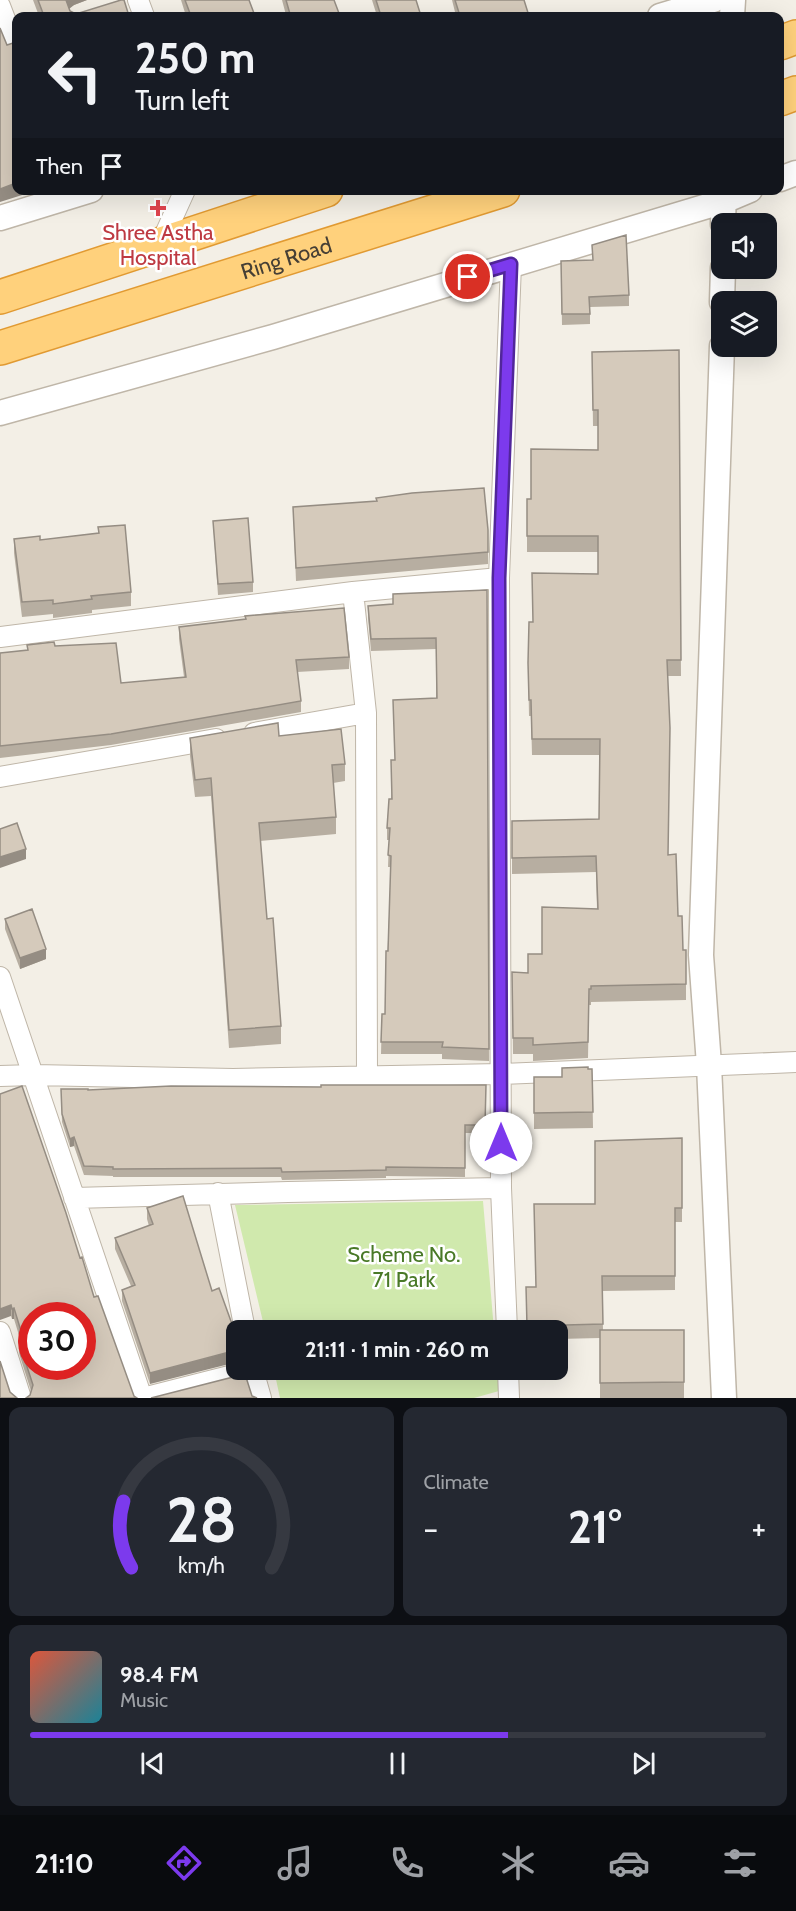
<!DOCTYPE html>
<html lang="en">
<head>
<meta charset="utf-8">
<style>
  :root { --surface:#171b24; --page:#242831; --text:#f1f3f6; --muted:#9ea1a6; --line:#363941; --accent:#7c3aed }
  body { margin:0; font-family:Cabin,sans-serif; background:var(--page); color:var(--text); height:100vh; display:flex; flex-direction:column; font-size:22px; white-space:nowrap }
  * { box-sizing:border-box; margin:0 }
  p { font-size:20px; color:var(--muted) }
  .icon { flex:none; width:33px; height:33px; fill:none; stroke:currentColor; stroke-width:2; stroke-linecap:round; stroke-linejoin:round }
  .map { position:relative; height:1398px; overflow:hidden }
  .side { display:flex; flex-direction:column; gap:9px; padding:9px; background:#0d0f14; flex:1 }
  .side>* { flex:none }
  .guide { position:absolute; left:12px; top:12px; width:772px; height:183px; border-radius:12px; box-shadow:0 6px 24px #0002; background:#171b24; color:var(--text); overflow:hidden }
  .controls { position:absolute; left:711px; top:213px; display:grid; gap:12px }
  .controls a { display:grid; place-items:center; width:66px; height:66px; border-radius:12px; background:var(--surface); box-shadow:0 6px 24px #0002; font-size:30px }
  .speed { position:absolute; left:18px; top:1302px; display:flex; gap:12px; font-size:30px; font-weight:700; text-align:center }
  .speed>* { display:grid; place-content:center; width:78px; height:78px; border-radius:50%; background:var(--surface); box-shadow:0 6px 24px #0002; line-height:1 }
  .speed .limit { border:9px solid #d22; background:#fff; color:#111 }
  .pin { position:absolute; display:grid; place-items:center; width:51px; height:51px; color:#fff; margin:-26px; border:3px solid #fff; border-radius:50%; box-shadow:0 2px 6px #0007 }
  .me { position:absolute; width:66px; margin:-33px; rotate:0deg; stroke-linejoin:round; filter:drop-shadow(0 0 4px #0008) }
  .turn { display:flex; align-items:center; gap:21px; height:126px; padding:0 24px; font-size:27px }
  .turn .icon { width:78px; height:78px; stroke-width:2.5 }
  .turn b { display:block; font-size:42px; line-height:51px }
  .then { display:flex; align-items:center; height:57px; padding:0 24px; background:#0003; gap:12px; font-size:22px }
  .big { font-size:45px; font-weight:800; line-height:1.1 }
  .side .widget { flex:1; display:flex; flex-direction:column; justify-content:center; gap:9px; min-width:0; padding:0 21px; border-radius:12px; background:var(--page) }
  .side .dial { align-items:center; gap:0 }
  .dial svg { height:156px; overflow:visible; fill:none; stroke:var(--line); stroke-width:7; stroke-linecap:round; text-anchor:middle }
  .dial text { fill:var(--text); stroke:none }
  .song { display:flex; align-items:center; gap:18px }
  .cover { width:72px; height:72px; border-radius:9px; background:linear-gradient(135deg,hsl(10 70% 55%),hsl(190 70% 35%)) }
  .played { height:6px; border-radius:3px; background:linear-gradient(90deg,var(--accent) 65%,var(--line) 65%) }
  .keys { display:flex; justify-content:space-around; direction:ltr }
  .heat { display:flex; justify-content:space-between; align-items:center; font-size:33px; direction:ltr }
  .side .tiles { flex:1; display:grid; gap:9px; grid-template-columns:1fr 1fr }
  .widget:last-child { grid-column:span 2 }
  .trip { position:absolute; left:226px; top:1320px; width:342px; height:60px; border-radius:12px; background:var(--surface); box-shadow:0 6px 24px #0002; font-weight:800; line-height:60px; text-align:center }
  .dock { display:flex; height:96px; justify-content:space-around; align-items:center; background:#090b0e; color:var(--muted) }
  .dock .icon { width:42px; height:42px }
  .dock .on { color:var(--accent) }
  .dock b { font-size:27px; color:var(--text) }
  .map>svg:first-child { display:block }
  .green { fill:#d0e9ad }
  .lines { fill:none; stroke-linecap:round; stroke-linejoin:round }
  .minor-casing { stroke:#bfb6a8; stroke-width:22 }
  .tertiary-casing { stroke:#bfb6a8; stroke-width:27 }
  .trunk-casing { stroke:#e19a32; stroke-width:36 }
  .minor { stroke:#fff; stroke-width:20 }
  .tertiary { stroke:#fff; stroke-width:24 }
  .trunk { stroke:#ffd17c; stroke-width:33 }
  .wall { fill:#b7aea1 }
  .shaded-wall { fill:#958d83 }
  .building { fill:#d5cabb; stroke:#958d83; stroke-width:1.5; fill-rule:evenodd }
  .route-casing { stroke:#51269a; stroke-width:15 }
  .route { stroke:#7c3aed; stroke-width:10 }
  .health-dot { fill:#e0444e; stroke:#fff; stroke-width:2 }
  .labels { text-anchor:middle; stroke-width:5; stroke-linejoin:round; paint-order:stroke }
  .health-label { font-size:22px; fill:#be3a42; stroke:#fff }
  .street-label { font-size:22px; fill:#463f35; stroke:#fff }
  .park-label { font-size:22px; fill:#497927; stroke:#fff }
</style>
</head>
<body>
<div class="map">
<svg width="796" height="1398" viewBox="0 0 796 1398">
  <rect width="100%" height="100%" fill="#f3efe6"/>
  <!-- green -->
  <path class="green" d="M483 1201 494 1330H265L235 1205Z
    M274 1370H498L499 1391 474 1398H280Z"/>
  <g class="lines">
    <defs>
      <path id="minor" d="M138 0 144 16
        M0 6 13 40
        M161 243 185 190
        M0 637 353 592 499 578
        M366 713 367 1076
        M254 733 366 713 353 592
        M0 777 216 739
        M0 977 142 1398
        M0 1076 34 1075 233 1079 501 1074 796 1062
        M218 1193 245 1330
        M74 1198 288 1192 501 1188
        M507 1330 501 1188 499 578 511 264
        M0 1332 21 1398
        M253 1370 261 1398
        M508 1370 509 1398
        M143 1398 253 1370"/>
      <path id="tertiary" d="M660 16 713 0
        M732 16 733 0
        M780 179 796 173
        M0 218 91 190
        M723 224 724 190
        M722 302 723 268
        M722 346 701 955 709 1065 724 1398
        M0 413 273 337 724 201 750 190"/>
      <g id="trunk">
        <path d="M780 43 796 37"/>
        <path d="M780 99 796 93"/>
        <path d="M0 297 326 190"/>
        <path id="s1" d="M0 348 503 190"/>
      </g>
    </defs>
    <!-- minor casing -->
    <use href="#minor" class="minor-casing"/>
    <!-- tertiary casing -->
    <use href="#tertiary" class="tertiary-casing"/>
    <!-- trunk casing -->
    <use href="#trunk" class="trunk-casing"/>
    <!-- minor -->
    <use href="#minor" class="minor"/>
    <!-- tertiary -->
    <use href="#tertiary" class="tertiary"/>
    <!-- trunk -->
    <use href="#trunk" class="trunk"/>
  </g>
  <!-- wall -->
  <path class="wall" d="M33 0H87L74 5 69 8 70 11 76 14 129 16H39Z
    M181 0H249L255 16H186Z
    M282 0H319L286 15Z
    M372 0H416L421 16H377Z
    M452 0H524L529 16H456Z
    M561 261 629 295V306L590 307V324L562 325Z
    M679 350 681 676H668V855L683 950H686V1000L591 1002V1005H589L588 1058 533 1061V1054H513L512 972 528 973 542 954 597 909 596 872 512 874V821L599 819V755H532L531 716H529L528 663 532 622 598 574V552H527V499H531L598 450V426H593L592 352Z
    M293 507 488 543V564L296 581Z
    M213 521 253 582V592L218 595Z
    M98 527 131 592V606L92 610V613L53 618V614L22 617 14 553V539L40 540 98 533Z
    M487 590 489 1061 442 1059V1054H381L382 1014H385L391 867H388L389 840H387V828L391 799 395 760 436 698V649L371 651 368 618V606L393 604V594Z
    M179 627 349 657V669L297 672 301 701V712L111 745 0 758V653L27 650V645L55 646 121 683 184 677 179 639Z
    M279 736 345 764V781L333 783 336 817V834L260 841 267 919 281 1026V1044L229 1048 211 796 195 797 190 756V738Z
    M5 919 46 959 20 969 5 929Z
    M588 1069H592L593 1128 534 1129V1077H562Z
    M486 1085 485 1133H465V1177L386 1176V1178L282 1180 281 1177H113V1176L84 1175 74 1146 70 1147 62 1122 61 1089 88 1090Z
    M0 1094 80 1258 94 1297 134 1396 30 1395 31 1391 19 1353V1342H21L14 1319H12L11 1316Z
    M682 1138V1222H675V1290L602 1291 603 1330H684V1398H600V1338L558 1339V1330H527L526 1287H536L534 1204H595Z
    M183 1196 150 1384 122 1301V1290L131 1286 115 1249V1238L149 1226 147 1219V1208Z"/>
  <!-- shaded-wall -->
  <path class="shaded-wall" d="M66 0H87L74 5 69 9Z
    M16 183V190H38L0 202V189Z
    M26 849V859L0 868V857Z
    M46 949V959L20 969V958Z
    M74 1137V1146L70 1147V1139Z
    M11 1305V1316L0 1320V1309Z
    M14 1308V1319H12V1309Z
    M237 1350V1362L150 1384V1373Z"/>
  <!-- building -->
  <path class="building" d="M38 0H66L70 11 76 14 121 0H124L129 16H44Z
    M185 0H249L255 16H191Z
    M286 0H334L340 16H280L290 14Z
    M376 0H416L421 16H381Z
    M455 0H524L529 16H460Z
    M0 28 7 45 16 42V183L0 189Z
    M626 235 629 295 589 297 590 314H562L561 261 593 260 592 245Z
    M679 350 681 660H667L670 728 668 855 676 854 678 916H682L683 950H686V984L591 986V989H589L588 1042 533 1045V1038H513L512 972 528 973V954H542V907L598 909 596 856 512 858V821L599 819 600 739H532L531 700H529L528 663 529 622H533L532 573 598 574V536H527V499H531V449L598 450V410H593L592 352Z
    M484 488 488 530V552L296 568 293 507 377 501 376 498 412 493Z
    M248 518 253 582 218 584 213 521Z
    M125 525 131 592 91 596 92 599 53 604V600L22 602 14 539 40 536V540L99 533 98 527Z
    M487 590 489 1049 442 1047 443 1042H381L382 1014H385L386 951H388L391 856 388 855 390 828H387L389 799H392L391 760H395L393 700 437 698 436 638 371 639 368 606 393 604V594Z
    M344 608 349 657 296 660 301 701 111 734 0 746V653L28 650 27 645 54 642 55 646 116 643 121 683 186 677 179 627 246 619 245 616Z
    M278 723 279 736 341 729 345 764 332 765 336 817 259 823 267 919 273 918 281 1026 229 1030 211 778 195 780 190 738Z
    M17 823 26 849 0 857V829Z
    M32 909 46 949 20 958 5 919Z
    M588 1067V1069H592L593 1112 534 1113V1077H562V1068Z
    M321 1085H486L485 1125H465V1168L386 1167V1170L282 1172 281 1168 113 1169V1167L84 1166 74 1137 70 1139 62 1114 61 1089H88V1090L171 1086 321 1087Z
    M22 1086 66 1213 80 1258 82 1257 94 1297 98 1296 134 1396 137 1398H26L30 1395 33 1385 19 1342 24 1341 14 1308 12 1309 11 1305 0 1309V1094ZM32 1316H82V1366H32Z
    M682 1138V1208H675V1276H602L603 1324 527 1326 526 1287H536L534 1204H595V1141Z
    M183 1196 212 1291 219 1288 237 1338V1350L150 1373 122 1290 135 1285 115 1238 153 1224 147 1208Z
    M600 1330H684V1382L600 1383Z
    M0 1361 10 1392 17 1398H0Z
    M245 1374 252 1396 257 1398H151Z"/>
  <g class="lines">
    <defs>
      <path id="route" d="M468 277 511 264 499 578 501 1143"/>
    </defs>
    <!-- route casing -->
    <use href="#route" class="route-casing"/>
    <!-- route -->
    <use href="#route" class="route"/>
  </g>
  <!-- markers -->
  <path class="health-dot" d="M155 199h6v6h6v6h-6v6h-6v-6h-6v-6h6z"/>
  <g class="labels">
    <!-- health labels -->
    <g class="health-label">
      <text x="158" y="240">Shree Astha<tspan x="158" dy="25">Hospital</tspan></text>
    </g>
    <!-- street labels -->
    <g class="street-label">
      <text dy="8" stroke="none"><textPath href="#s1" startOffset="300">Ring Road</textPath></text>
    </g>
    <!-- park labels -->
    <g class="park-label">
      <text x="404" y="1262">Scheme No.<tspan x="404" dy="25">71 Park</tspan></text>
    </g>
  </g>
</svg>
<div class="controls">
<a><svg class="icon" aria-label="sound" viewBox="0 0 24 24"><path d="M4 9h4l5-4v14l-5-4H4zM17 9q2 3 0 6"/></svg></a>
<a><svg class="icon" aria-label="layers" viewBox="0 0 24 24"><path d="M12 4l9 5-9 5-9-5zM3 14l9 5 9-5"/></svg></a>
</div>
<div class="speed"><div class="limit">30</div></div>
<div class="pin" style="left:468px;top:277px;background:#d93025"><svg class="icon" aria-label="arrive" viewBox="0 0 24 24"><path d="M6 21V4h12l-3 4 3 4H6"/></svg></div>
<svg class="me" style="left:501px;top:1143px" viewBox="-20 -20 40 40"><circle r="19" fill="#fff"/><path d="M0-13L10 11 0 6-10 11z" fill="#7c3aed"/></svg>
<div class="trip">21:11 · 1 min · 260 m</div>
<div class="guide">
<div class="turn"><svg class="icon" aria-label="left" viewBox="0 0 24 24"><path d="M17 20v-9H6M10 6l-5 5 5 5"/></svg><div><b>250 m</b>Turn left</div></div>
<div class="then">Then<svg class="icon" aria-label="arrive" viewBox="0 0 24 24"><path d="M6 21V4h12l-3 4 3 4H6"/></svg></div>
</div>
</div>
<section class="side">
<div class="tiles">
<div class="widget dial"><svg viewBox="0 0 100 80">
<path d="M14 69A42 42 0 1 1 86 69"/>
<path d="M14 69A42 42 0 0 1 10 35" stroke="#7c3aed"/>
<text x="50" y="56" font-size="32" font-weight="700">28</text>
<text x="50" y="72" font-size="11">km/h</text>
</svg></div>
<div class="widget"><p>Climate</p>
<div class="heat"><a>−</a><b class="big">21°</b><a>+</a></div>
</div>
<div class="widget">
<div class="song"><i class="cover"></i><div><b>98.4 FM</b><p>Music</p></div></div>
<div class="played"></div>
<div class="keys"><svg class="icon" aria-label="previous" viewBox="0 0 24 24"><path d="M18 5L8 12l10 7zM5 5v14"/></svg><svg class="icon" aria-label="pause" viewBox="0 0 24 24"><path d="M8 5v14M16 5v14"/></svg><svg class="icon" aria-label="next" viewBox="0 0 24 24"><path d="M6 5l10 7-10 7zM19 5v14"/></svg></div>
</div>
</div>
</section>
<nav class="dock">
<b>21:10</b>
<svg class="icon on" aria-label="directions" viewBox="0 0 24 24"><path d="M12 3l9 9-9 9-9-9zM9 14v-3h6M13 9l2 2-2 2"/></svg>
<svg class="icon" aria-label="music" viewBox="0 0 24 24"><path d="M9 18V5l10-2v13"/><circle cx="6" cy="18" r="3"/><circle cx="16" cy="16" r="3"/></svg>
<svg class="icon" aria-label="phone" viewBox="0 0 24 24"><path d="M5 4h4l2 5-3 2q2 4 5 5l2-3 5 2v4C11 20 4 13 5 4z"/></svg>
<svg class="icon" aria-label="climate" viewBox="0 0 24 24"><path d="M12 3v18M4 7l16 10M4 17L20 7"/></svg>
<svg class="icon" aria-label="car" viewBox="0 0 24 24"><path d="M5 17H2v-5l4-1 3-4h7l3 4 3 1v5h-3M9 17h6M6 11h13"/><circle cx="7" cy="17" r="2"/><circle cx="17" cy="17" r="2"/></svg>
<svg class="icon" aria-label="filters" viewBox="0 0 24 24"><path d="M4 7h16M4 17h16"/><circle cx="9" cy="7" r="2"/><circle cx="15" cy="17" r="2"/></svg>
</nav>
</body>
</html>
